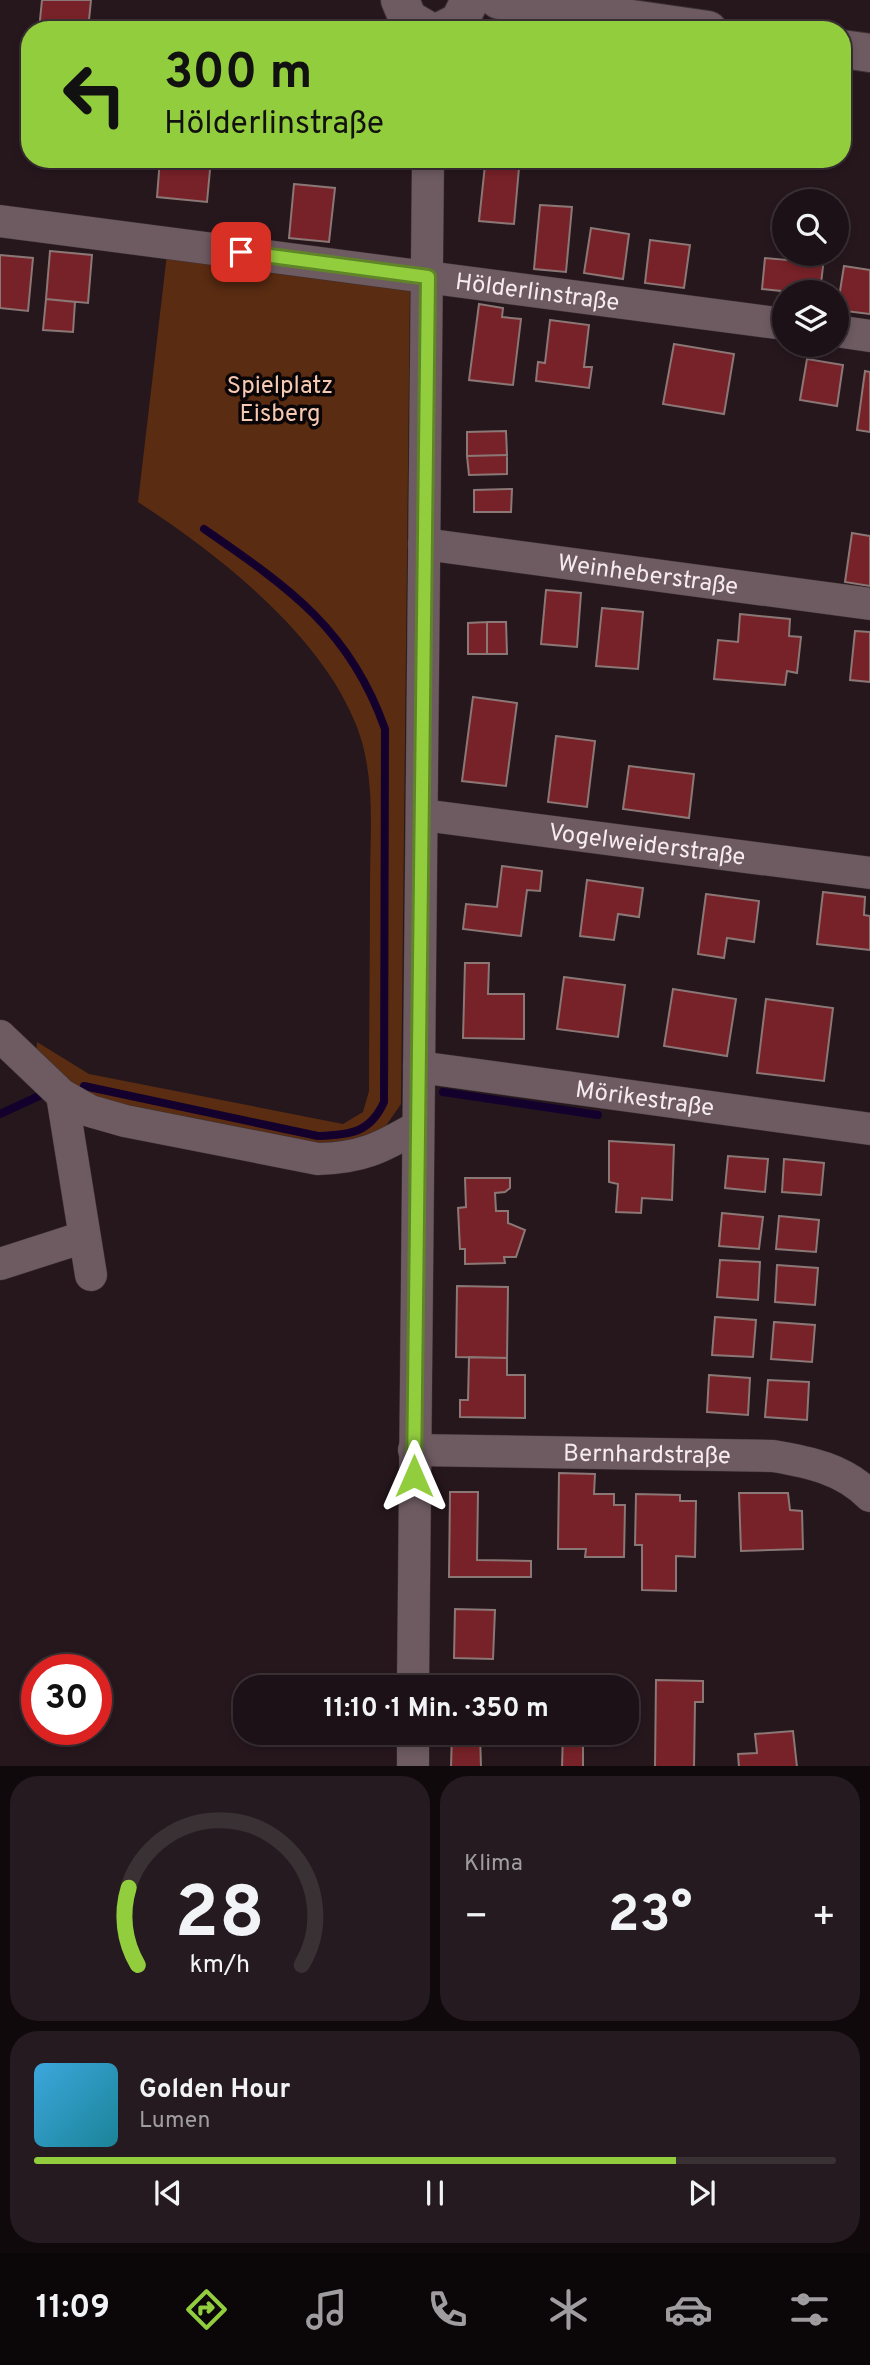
<!DOCTYPE html>
<html lang="de">
<head>
<meta charset="utf-8">
<style>
  :root { --surface:#1c1116; --page:#251a1f; --text:#f1f3f6; --muted:#a09da1; --line:#3a3135; --accent:#92cd3e }
  body { margin:0; font-family:Overpass,sans-serif; background:var(--page); color:var(--text); height:100vh; display:flex; flex-direction:column; font-size:26px; white-space:nowrap }
  * { box-sizing:border-box; margin:0 }
  p { font-size:23px; color:var(--muted) }
  .icon { flex:none; width:38px; height:38px; fill:none; stroke:currentColor; stroke-width:2; stroke-linecap:round; stroke-linejoin:round }
  .map { position:relative; height:1766px; overflow:hidden }
  .side { display:flex; flex-direction:column; gap:10px; padding:10px; background:#0f090c; flex:1 }
  .side>* { flex:none }
  .top-card { position:absolute; left:21px; top:21px; width:830px; height:147px; border-radius:28px; box-shadow:0 4px 10px #0003,0 0 0 2px var(--line); background:#92cd3e; color:#111; overflow:hidden }
  .controls { position:absolute; left:772px; top:189px; display:grid; gap:14px }
  .controls a { display:grid; place-items:center; width:77px; height:77px; border-radius:50%; background:var(--surface); box-shadow:0 4px 10px #0003,0 0 0 2px var(--line); font-size:35px }
  .speed { position:absolute; left:21px; top:1654px; display:flex; gap:14px; font-size:35px; font-weight:700; text-align:center }
  .speed>* { display:grid; place-content:center; width:91px; height:91px; border-radius:50%; background:var(--surface); box-shadow:0 4px 10px #0003,0 0 0 2px var(--line); line-height:1 }
  .speed .limit { border:10px solid #d22; background:#fff; color:#111 }
  .pin { position:absolute; display:grid; place-items:center; width:60px; height:60px; color:#fff; margin:-30px; border-radius:14px; box-shadow:0 4px 10px #0006 }
  .me { position:absolute; width:77px; margin:-38px; rotate:0deg; stroke-linejoin:round; filter:drop-shadow(0 0 5px #0008) }
  .turn { display:flex; align-items:center; gap:24px; height:147px; padding:0 28px; font-size:32px }
  .turn .icon { width:91px; height:91px; stroke-width:2.5 }
  .turn b { display:block; font-size:49px; line-height:60px }
  .big { font-size:52px; font-weight:700; line-height:1.1 }
  .side .card { flex:1; display:flex; flex-direction:column; justify-content:center; gap:10px; min-width:0; padding:0 24px; border-radius:28px; background:var(--page) }
  .side .dial { align-items:center; gap:0 }
  .dial svg { height:182px; overflow:visible; fill:none; stroke:var(--line); stroke-width:7; stroke-linecap:round; text-anchor:middle }
  .dial text { fill:var(--text); stroke:none }
  .song { display:flex; align-items:center; gap:21px }
  .cover { width:84px; height:84px; border-radius:10px; background:linear-gradient(135deg,hsl(200 70% 55%),hsl(190 70% 35%)) }
  .played { height:7px; border-radius:4px; background:linear-gradient(90deg,var(--accent) 80%,var(--line) 80%) }
  .keys { display:flex; justify-content:space-around; direction:ltr }
  .heat { display:flex; justify-content:space-between; align-items:center; font-size:38px; direction:ltr }
  .side .tiles { flex:1; display:grid; gap:10px; grid-template-columns:1fr 1fr }
  .card:last-child { grid-column:span 2 }
  .trip { position:absolute; left:233px; top:1675px; width:406px; height:70px; border-radius:28px; background:var(--surface); box-shadow:0 4px 10px #0003,0 0 0 2px var(--line); font-weight:700; line-height:70px; text-align:center }
  .menu { display:flex; height:112px; justify-content:space-around; align-items:center; background:#0b0709; color:var(--muted) }
  .menu .icon { width:49px; height:49px }
  .menu .active { color:var(--accent) }
  .menu b { font-size:32px; color:var(--text) }
  .map>svg:first-child { display:block }
  .green { fill:#5a2c12 }
  .lines { fill:none; stroke-linecap:round; stroke-linejoin:round }
  .stream { stroke:#14002d; stroke-width:8 }
  .building { fill:#772228; stroke:#8b7776; stroke-width:2 }
  .minor-casing { stroke:#3c3235; stroke-width:33 }
  .tertiary-casing { stroke:#3c3235; stroke-width:40 }
  .minor { stroke:#6d5b61; stroke-width:32 }
  .tertiary { stroke:#6d5b61; stroke-width:38 }
  .route-casing { stroke:#5f8528; stroke-width:18 }
  .route { stroke:#92cd3e; stroke-width:12 }
  .labels { text-anchor:middle; stroke-width:7; stroke-linejoin:round; paint-order:stroke }
  .street-label { font-size:24px; fill:#f6ebef; stroke:#0a0507 }
  .park-label { font-size:24px; fill:#f5c9b2; stroke:#0a0507 }
</style>
</head>
<body>
<div class="map">
<svg width="870" height="1767" viewBox="0 0 870 1767">
  <rect width="100%" height="100%" fill="#26171d"/>
  <!-- green -->
  <path class="green" d="M167 254 410 287 401 1104 383 1130 345 1150 94 1103 36 1057 37 1042 89 1074 343 1124 363 1112 369 1091C369 1022 370 953 370 884 370 831 376 777 357 727 322 635 218 554 138 502Z"/>
  <g class="lines">
    <!-- stream -->
    <path class="stream" d="M84 1086 318 1136C350 1135 370 1133 384 1102L385 729C350 629 288 587 204 529
      M443 1092 598 1115
      M0 1114 39 1096"/>
  </g>
  <!-- building -->
  <path class="building" d="M42 0H91L88 30H39Z
    M160 159H211L207 202 157 197Z
    M485 165 519 168 514 224 479 221Z
    M294 184 335 188 329 242 289 238Z
    M540 205 572 207 566 272 534 269Z
    M591 228 629 234 623 279 584 273Z
    M650 240 690 245 684 288 645 283Z
    M50 251 92 255 88 303 46 299Z
    M788 254 824 258 820 292H784V301L779 300 781 291 762 289 765 258 787 260Z
    M0 255 33 258 28 311 0 308Z
    M844 266 870 270V314L837 310Z
    M46 299 75 302 73 332 43 330Z
    M479 304 503 308 502 317 521 319 513 385 469 380Z
    M550 320 589 325 584 367H592L589 388 536 381 538 362 545 363Z
    M674 344 734 354 724 414 663 404Z
    M807 359 843 365 837 406 800 400Z
    M865 371 870 372V432L857 430Z
    M506 431 507 455 467 456V432Z
    M507 455V474L469 475 467 456Z
    M512 489 511 512H474V490Z
    M852 533 870 536V586L845 582Z
    M546 590 581 593 577 647 541 644Z
    M602 608 643 612 638 669 596 666Z
    M740 614 790 619 789 636 801 637 797 673 787 671 785 685 714 679 718 640 738 642Z
    M487 622V654H468V623Z
    M487 622H506L507 654H487Z
    M855 631 870 632V682L850 680Z
    M473 697 517 703 506 786 462 781Z
    M556 736 595 741 587 807 548 802Z
    M629 766 694 774 689 818 623 809Z
    M502 866 542 871 540 891 527 890 521 936 463 929 466 904 497 907Z
    M587 880 643 888 639 917 618 914 614 940 580 936Z
    M823 892 865 897 864 915 870 916V950L817 944Z
    M706 894 759 901 754 942 727 938 724 958 698 954Z
    M465 963H489L488 994H524V1039L463 1038Z
    M564 977 625 985 618 1037 557 1029Z
    M673 989 736 999 727 1056 664 1046Z
    M766 999 833 1008 824 1081 757 1073Z
    M609 1141 674 1145 672 1200 642 1198 641 1213 616 1212 618 1184 609 1182Z
    M728 1156 768 1159 765 1192 725 1188Z
    M784 1159 824 1163 821 1195 782 1192Z
    M465 1178H510V1188L505 1192 495 1193 496 1211H508V1223L525 1230 516 1257H504L505 1263 465 1264V1249H460L458 1208 466 1207Z
    M722 1213 763 1217 759 1249 719 1246Z
    M779 1216 819 1220 816 1252 776 1249Z
    M720 1260 760 1262 758 1300 717 1297Z
    M777 1265 818 1268 815 1305 775 1302Z
    M457 1286 508 1287 507 1358 456 1357Z
    M715 1317 756 1320 753 1357 712 1355Z
    M774 1322 815 1325 812 1362 771 1359Z
    M469 1357 507 1358V1375H525V1418L460 1417V1400H468Z
    M709 1375 750 1378 748 1415 707 1412Z
    M768 1380 809 1382 807 1420 765 1417Z
    M559 1473 595 1474 594 1494H614V1505H625L624 1557H585L586 1549H558Z
    M450 1492H478L477 1560 531 1561V1577H449Z
    M739 1493H788L790 1510 802 1511 803 1549 741 1551Z
    M636 1494 680 1495V1501H696L695 1557 676 1556V1591L642 1590V1545H635Z
    M455 1609 495 1610 493 1659 454 1658Z
    M656 1680 703 1681V1702H695L694 1767H655Z
    M793 1731 797 1767H739L738 1754 757 1753 755 1734Z
    M452 1732H494L480 1734 481 1767H451Z
    M563 1732H600V1741H583V1767H562Z"/>
  <g class="lines">
    <defs>
      <g id="minor">
        <path id="s1" d="M0 221 784 324"/>
        <path d="M836 331 870 336"/>
        <path id="s2" d="M424 544 870 604"/>
        <path id="s3" d="M423 815 870 873"/>
        <path d="M0 1036 62 1095 90 1111 125 1121 318 1159C361 1158 381 1148 417 1127"/>
        <path id="s4" d="M419 1067 870 1129"/>
        <path d="M62 1095 91 1275"/>
        <path d="M0 1264 84 1237"/>
        <path id="s5" d="M414 1450 773 1456C809 1462 844 1469 870 1496"/>
        <path d="M413 1687 428 159"/>
        <path d="M413 1767V1732"/>
      </g>
      <path id="tertiary" d="M400 0 408 19 427 30
        M499 0 708 30
        M443 30 459 22 470 0
        M842 49 870 53"/>
    </defs>
    <!-- minor casing -->
    <use href="#minor" class="minor-casing"/>
    <!-- tertiary casing -->
    <use href="#tertiary" class="tertiary-casing"/>
    <!-- minor -->
    <use href="#minor" class="minor"/>
    <!-- tertiary -->
    <use href="#tertiary" class="tertiary"/>
  </g>
  <g class="lines">
    <defs>
      <path id="route" d="M241 252 428 277 414 1476"/>
    </defs>
    <!-- route casing -->
    <use href="#route" class="route-casing"/>
    <!-- route -->
    <use href="#route" class="route"/>
  </g>
  <g class="labels">
    <!-- street labels -->
    <g class="street-label">
      <text dy="8" stroke="none"><textPath href="#s1" startOffset="542">Hölderlinstraße</textPath></text>
      <text dy="8" stroke="none"><textPath href="#s2" startOffset="226">Weinheberstraße</textPath></text>
      <text dy="8" stroke="none"><textPath href="#s3" startOffset="226">Vogelweiderstraße</textPath></text>
      <text dy="8" stroke="none"><textPath href="#s4" startOffset="228">Mörikestraße</textPath></text>
      <text dy="8" stroke="none"><textPath href="#s5" startOffset="233">Bernhardstraße</textPath></text>
    </g>
    <!-- park labels -->
    <g class="park-label">
      <text x="280" y="393">Spielplatz<tspan x="280" dy="28">Eisberg</tspan></text>
    </g>
  </g>
</svg>
<div class="controls">
<a><svg class="icon" aria-label="search" viewBox="0 0 24 24"><circle cx="10" cy="10" r="6"/><path d="M15 15l6 6"/></svg></a>
<a><svg class="icon" aria-label="layers" viewBox="0 0 24 24"><path d="M12 4l9 5-9 5-9-5zM3 14l9 5 9-5"/></svg></a>
</div>
<div class="speed"><div class="limit">30</div></div>
<div class="pin" style="left:241px;top:252px;background:#d93025"><svg class="icon" aria-label="arrive" viewBox="0 0 24 24"><path d="M6 21V4h12l-3 4 3 4H6"/></svg></div>
<svg class="me" style="left:414px;top:1476px" viewBox="-20 -20 40 40"><path d="M0-17L14 15 0 8-14 15z" fill="#92cd3e" stroke="#fff" stroke-width="4"/></svg>
<div class="trip">11:10 · 1 Min. · 350 m</div>
<div class="top-card">
<div class="turn"><svg class="icon" aria-label="left" viewBox="0 0 24 24"><path d="M17 20v-9H6M10 6l-5 5 5 5"/></svg><div><b>300 m</b>Hölderlinstraße</div></div>
</div>
</div>
<section class="side">
<div class="tiles">
<div class="card dial"><svg viewBox="0 0 100 80">
<path d="M14 69A42 42 0 1 1 86 69"/>
<path d="M14 69A42 42 0 0 1 10 35" stroke="#92cd3e"/>
<text x="50" y="56" font-size="32" font-weight="700">28</text>
<text x="50" y="72" font-size="11">km/h</text>
</svg></div>
<div class="card"><p>Klima</p>
<div class="heat"><a>−</a><b class="big">23°</b><a>+</a></div>
</div>
<div class="card">
<div class="song"><i class="cover"></i><div><b>Golden Hour</b><p>Lumen</p></div></div>
<div class="played"></div>
<div class="keys"><svg class="icon" aria-label="previous" viewBox="0 0 24 24"><path d="M18 5L8 12l10 7zM5 5v14"/></svg><svg class="icon" aria-label="pause" viewBox="0 0 24 24"><path d="M8 5v14M16 5v14"/></svg><svg class="icon" aria-label="next" viewBox="0 0 24 24"><path d="M6 5l10 7-10 7zM19 5v14"/></svg></div>
</div>
</div>
</section>
<nav class="menu">
<b>11:09</b>
<svg class="icon active" aria-label="directions" viewBox="0 0 24 24"><path d="M12 3l9 9-9 9-9-9zM9 14v-3h6M13 9l2 2-2 2"/></svg>
<svg class="icon" aria-label="music" viewBox="0 0 24 24"><path d="M9 18V5l10-2v13"/><circle cx="6" cy="18" r="3"/><circle cx="16" cy="16" r="3"/></svg>
<svg class="icon" aria-label="phone" viewBox="0 0 24 24"><path d="M5 4h4l2 5-3 2q2 4 5 5l2-3 5 2v4C11 20 4 13 5 4z"/></svg>
<svg class="icon" aria-label="climate" viewBox="0 0 24 24"><path d="M12 3v18M4 7l16 10M4 17L20 7"/></svg>
<svg class="icon" aria-label="car" viewBox="0 0 24 24"><path d="M5 17H2v-5l4-1 3-4h7l3 4 3 1v5h-3M9 17h6M6 11h13"/><circle cx="7" cy="17" r="2"/><circle cx="17" cy="17" r="2"/></svg>
<svg class="icon" aria-label="filters" viewBox="0 0 24 24"><path d="M4 7h16M4 17h16"/><circle cx="9" cy="7" r="2"/><circle cx="15" cy="17" r="2"/></svg>
</nav>
</body>
</html>
